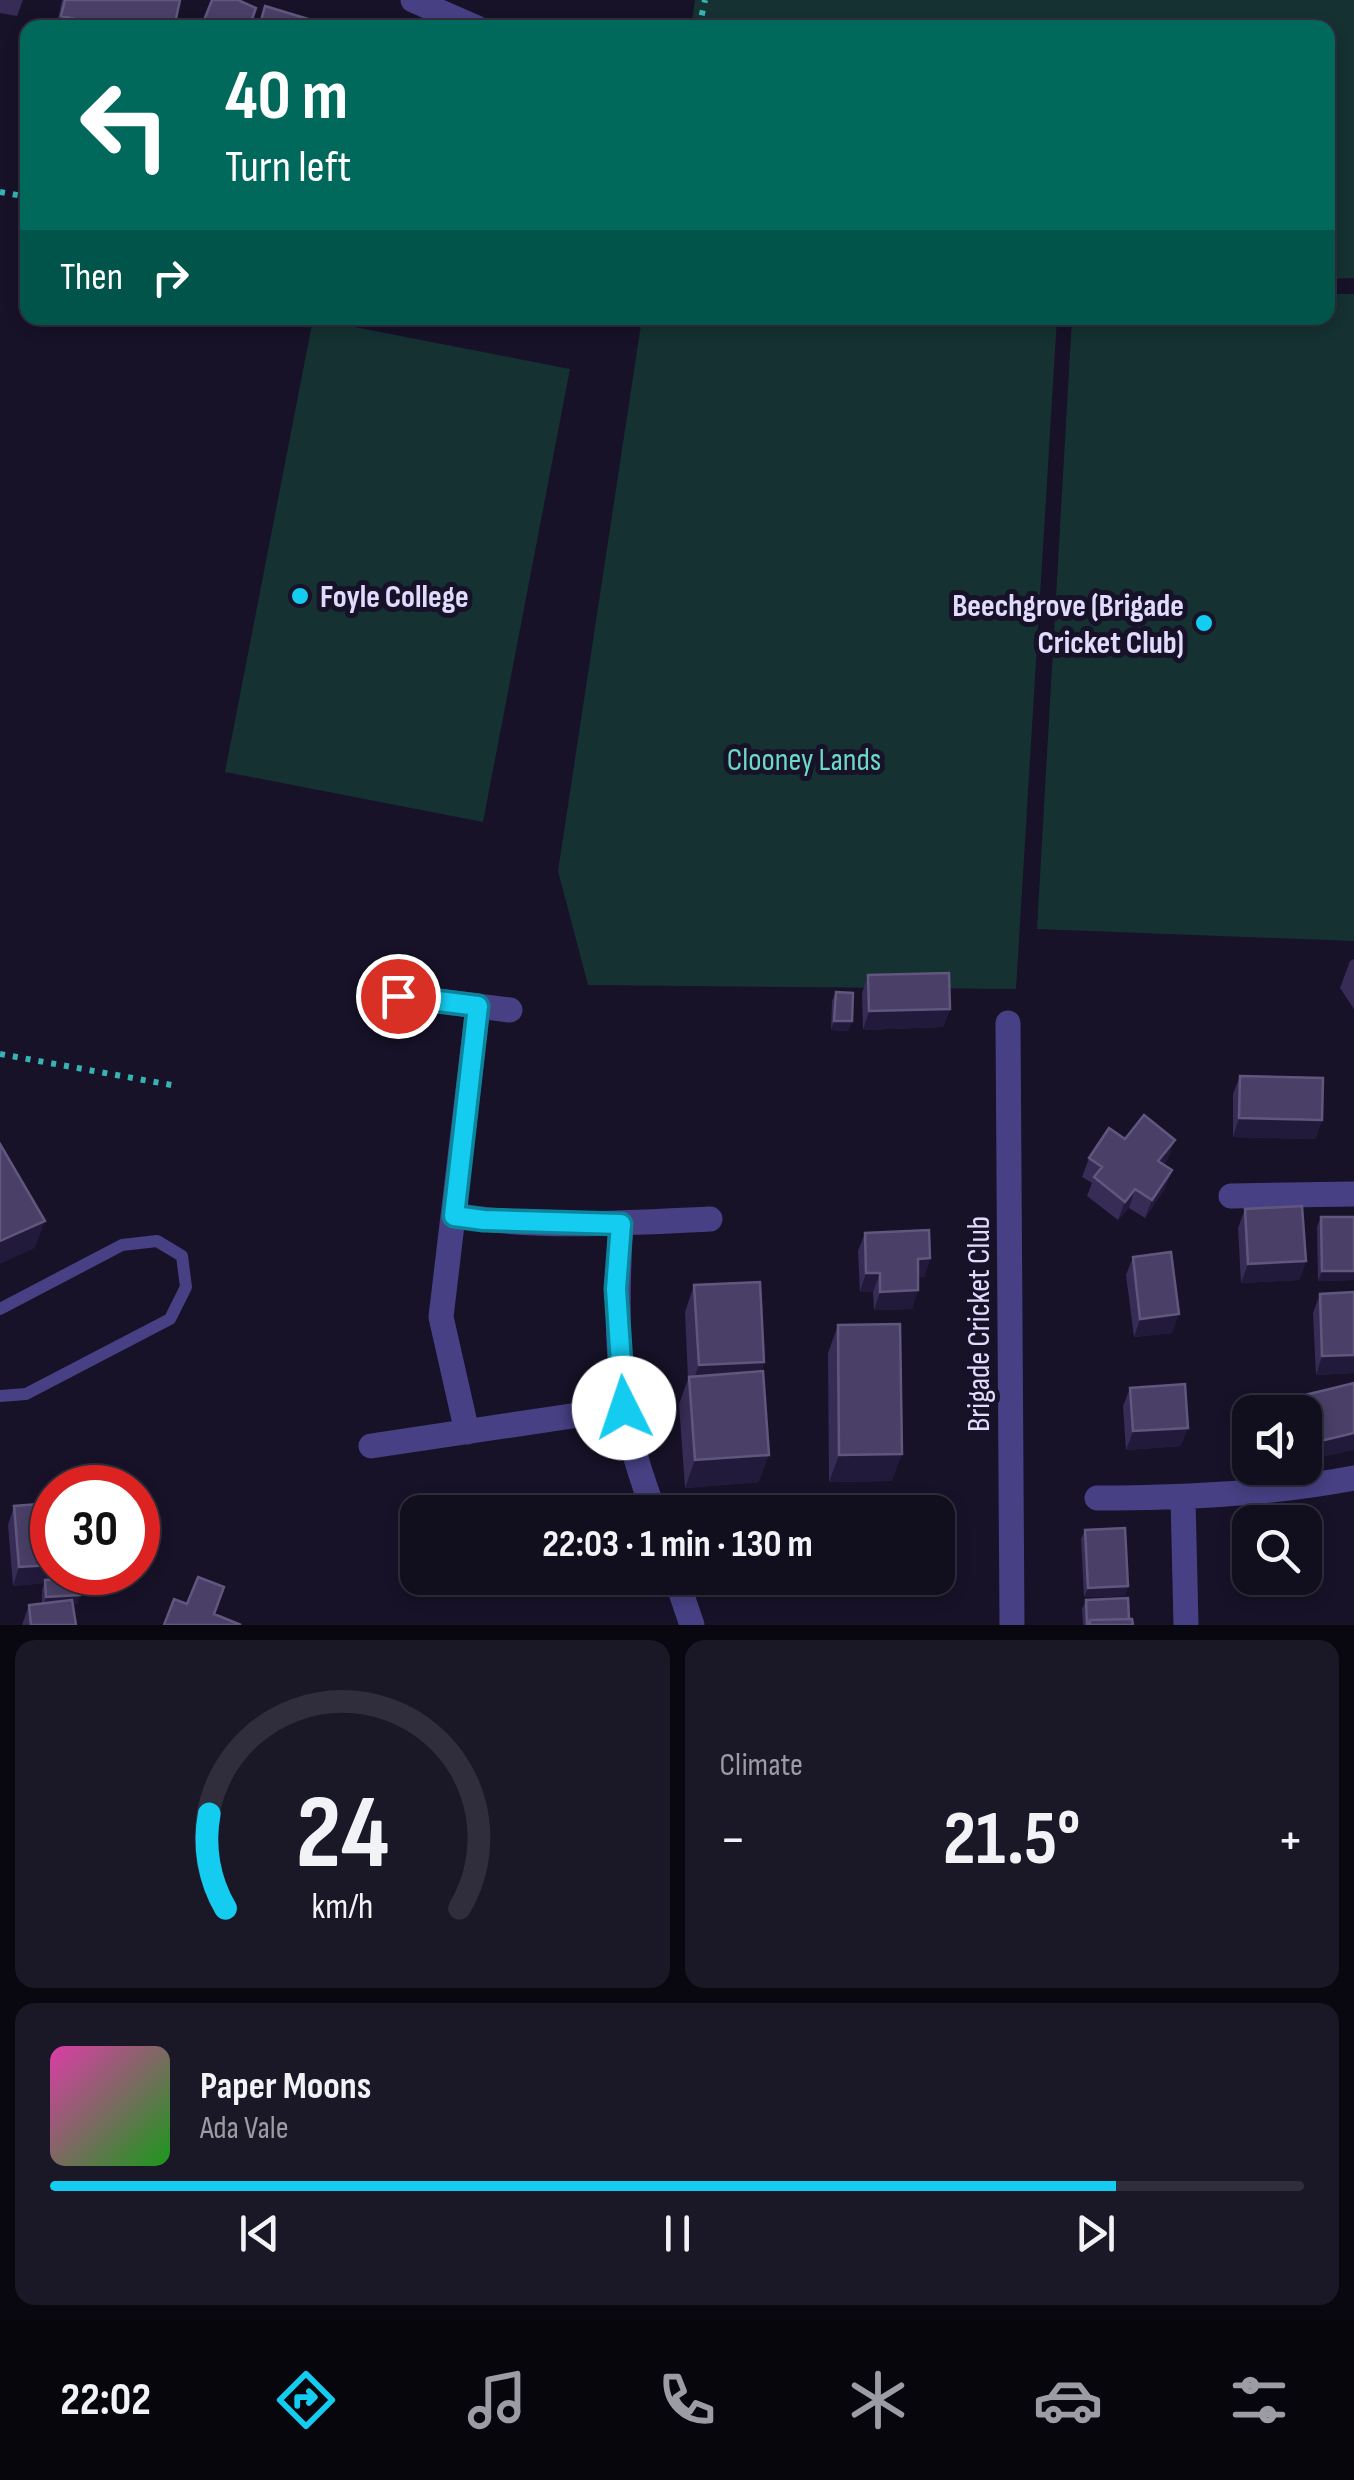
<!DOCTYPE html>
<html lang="en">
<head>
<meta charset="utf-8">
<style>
  :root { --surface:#110e1e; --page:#1a1727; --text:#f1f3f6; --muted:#9c9ca4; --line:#302e3c; --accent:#14cbf0 }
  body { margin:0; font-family:"Sofia Sans Condensed",sans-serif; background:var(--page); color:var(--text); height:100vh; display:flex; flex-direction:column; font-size:38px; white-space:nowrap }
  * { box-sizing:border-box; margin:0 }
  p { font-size:32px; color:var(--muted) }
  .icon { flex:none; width:55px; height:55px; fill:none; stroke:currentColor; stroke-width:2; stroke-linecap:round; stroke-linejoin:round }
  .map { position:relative; height:1625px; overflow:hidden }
  .details { display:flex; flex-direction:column; gap:15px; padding:15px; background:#090810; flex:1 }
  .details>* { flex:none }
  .hud { position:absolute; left:20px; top:20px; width:1315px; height:305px; border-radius:20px; box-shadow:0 5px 15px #0003,0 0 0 2px var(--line); background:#00695c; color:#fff; overflow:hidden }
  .fabs { position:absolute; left:1232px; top:1395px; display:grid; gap:20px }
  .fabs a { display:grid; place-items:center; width:90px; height:90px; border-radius:20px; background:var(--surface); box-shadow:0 5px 15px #0003,0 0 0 2px var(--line); font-size:50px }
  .speed { position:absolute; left:30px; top:1465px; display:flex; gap:20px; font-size:50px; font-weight:700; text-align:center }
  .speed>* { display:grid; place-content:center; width:130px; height:130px; border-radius:50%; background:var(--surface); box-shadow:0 5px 15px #0003,0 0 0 2px var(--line); line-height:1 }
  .speed .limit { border:15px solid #d22; background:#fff; color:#111 }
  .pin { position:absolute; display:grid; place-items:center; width:85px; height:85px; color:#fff; margin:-42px; border:5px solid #fff; border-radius:50%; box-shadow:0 2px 10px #0007 }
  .me { position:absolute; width:110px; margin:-55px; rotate:356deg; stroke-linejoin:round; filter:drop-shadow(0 0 8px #0008) }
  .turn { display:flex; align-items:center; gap:35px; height:210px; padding:0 40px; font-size:45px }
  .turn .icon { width:130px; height:130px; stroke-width:2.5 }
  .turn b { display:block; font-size:70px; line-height:85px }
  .then { display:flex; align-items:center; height:95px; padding:0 40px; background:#0003; gap:20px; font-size:38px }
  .big { font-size:75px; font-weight:700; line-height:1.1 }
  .details .card { flex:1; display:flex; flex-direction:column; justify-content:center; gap:15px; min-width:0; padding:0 35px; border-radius:20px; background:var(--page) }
  .details .dial { align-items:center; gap:0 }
  .dial svg { height:260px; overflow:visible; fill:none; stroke:var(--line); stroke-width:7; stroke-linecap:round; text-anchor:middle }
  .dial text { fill:var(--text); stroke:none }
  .song { display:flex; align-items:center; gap:30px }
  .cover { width:120px; height:120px; border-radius:15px; background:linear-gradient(135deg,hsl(320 70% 55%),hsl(120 70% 35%)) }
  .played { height:10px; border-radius:5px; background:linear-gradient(90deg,var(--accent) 85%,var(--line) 85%) }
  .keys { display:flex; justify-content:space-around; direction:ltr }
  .heat { display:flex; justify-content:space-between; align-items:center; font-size:55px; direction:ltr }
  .details .tiles { flex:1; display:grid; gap:15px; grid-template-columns:1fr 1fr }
  .card:last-child { grid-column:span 2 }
  .trip { position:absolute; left:400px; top:1495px; width:555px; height:100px; border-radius:20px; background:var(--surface); box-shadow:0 5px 15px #0003,0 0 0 2px var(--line); font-weight:700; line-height:100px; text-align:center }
  .dock { display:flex; height:160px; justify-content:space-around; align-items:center; background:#07060c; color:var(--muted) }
  .dock .icon { width:70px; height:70px }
  .dock .selected { color:var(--accent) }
  .dock b { font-size:45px; color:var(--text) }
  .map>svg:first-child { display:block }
  .green { fill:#153132 }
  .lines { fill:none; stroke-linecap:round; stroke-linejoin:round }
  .path { stroke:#38b3b4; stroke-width:6; stroke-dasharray:5 8; stroke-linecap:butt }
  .service { stroke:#474084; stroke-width:12 }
  .minor { stroke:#474084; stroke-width:25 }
  .wall { fill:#372c55 }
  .shaded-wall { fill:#221a3b }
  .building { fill:#493f67; stroke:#61577e; stroke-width:2.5 }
  .route-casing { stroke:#0d849c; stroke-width:25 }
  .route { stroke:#14cbf0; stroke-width:18 }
  .poi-dot { fill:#14cbf0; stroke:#171228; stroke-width:4 }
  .labels { text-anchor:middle; stroke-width:10; stroke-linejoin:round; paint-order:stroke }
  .poi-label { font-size:32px; font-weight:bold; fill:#e1dbfd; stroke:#171228; text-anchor:start }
  .park-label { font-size:32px; fill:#6bd9c5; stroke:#171228 }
  .street-label { font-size:32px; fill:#e1dbfd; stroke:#171228 }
</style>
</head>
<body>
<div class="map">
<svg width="1354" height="1625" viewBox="0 0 1354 1625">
  <rect width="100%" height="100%" fill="#171228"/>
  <!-- green -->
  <path class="green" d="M695 0H1354V278L1328 279V28L691 27Z
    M1328 294H1354V941L1037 929 1072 318H1328Z
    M642 318H1057L1016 989 588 985 558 871Z
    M313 319 570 369 483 822 225 772Z"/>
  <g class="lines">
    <!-- path -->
    <path class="path" d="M699 28 705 0
      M0 192 28 197
      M0 1054 177 1086"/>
    <!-- service -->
    <path class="service" d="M0 1309 122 1245 157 1241 182 1256 186 1287 170 1319 26 1394 0 1396"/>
    <!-- minor -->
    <path class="minor" d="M413 0 477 28
      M398 996 510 1010
      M1008 1023 1012 1625
      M1231 1196 1354 1194
      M454 1215C538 1229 626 1223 710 1219
      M621 1223C617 1284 616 1348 625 1408 630 1444 642 1479 654 1512
      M467 1432 441 1317 478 1006
      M371 1446 625 1408
      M1097 1498C1184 1498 1269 1494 1354 1478
      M1183 1498 1186 1625
      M676 1578 692 1625"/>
  </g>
  <!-- wall -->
  <path class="wall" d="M0 0H23L17 16 0 13Z
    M62 0H180L174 28H56Z
    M1354 959V1009L1340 988 1350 961Z
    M868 975 950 1009 943 1027 863 1030 862 993Z
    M836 992 849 1031 831 1030 832 1001Z
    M1240 1076 1316 1139 1233 1137V1094Z
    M1125 1139 1168 1159 1164 1164 1172 1170 1165 1188 1145 1218 1129 1208 1118 1220 1087 1196 1092 1183 1082 1177 1089 1158Z
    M1245 1209 1306 1261 1299 1280 1241 1283 1238 1228Z
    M1321 1217H1354V1280L1318 1281 1317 1227Z
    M865 1233 930 1258 924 1277H918L912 1309 874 1310 873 1292H860L858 1251Z
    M1133 1257 1172 1333 1134 1337 1126 1275Z
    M694 1285 764 1362 761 1372 759 1482 685 1488 679 1404 688 1379 685 1312Z
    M1354 1292V1373L1316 1375 1313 1313 1320 1294Z
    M838 1325 892 1481 829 1482 828 1353Z
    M1354 1383 1305 1461V1412H1295L1301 1396Z
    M1130 1388 1181 1446 1126 1450 1123 1406Z
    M14 1506 52 1572H61L59 1580 80 1595 77 1604H73L76 1625H22L29 1605 42 1603V1590L44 1583 13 1586 8 1525Z
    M1085 1530 1128 1586 1125 1596 1084 1597 1081 1539Z
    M1086 1600 1129 1619 1133 1625H1083L1082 1609Z"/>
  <!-- shaded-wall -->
  <path class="shaded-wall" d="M950 1009 943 1027 863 1030 869 1011Z
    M834 1021H852L849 1031 831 1030Z
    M1239 1118 1322 1120 1316 1139 1233 1137Z
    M1175 1140 1168 1159 1151 1179 1158 1161Z
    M1172 1170 1165 1188 1145 1218 1152 1200Z
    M1135 1189 1129 1208 1118 1220 1125 1202Z
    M45 1221 35 1248 0 1264V1241Z
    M930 1258 924 1277 911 1278 918 1259Z
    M1306 1261 1299 1280 1241 1283 1248 1264Z
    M1322 1271H1354V1280L1318 1281Z
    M866 1273H880L873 1292H860Z
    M918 1290 912 1309 874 1310 880 1292Z
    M1179 1314 1172 1333 1134 1337 1140 1319Z
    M1354 1355V1373L1316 1375 1322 1356Z
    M764 1362 754 1389H690L699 1365Z
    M1188 1428 1181 1446 1126 1450 1133 1431Z
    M1354 1433V1450L1305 1461 1312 1443Z
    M902 1454 892 1481 829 1482 839 1455Z
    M769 1455 759 1482 685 1488 695 1460Z
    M52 1565V1572H61L58 1582 13 1586 19 1567Z
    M1128 1586 1125 1596 1084 1597 1088 1588Z
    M80 1595 77 1604 43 1606 46 1597Z"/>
  <!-- building -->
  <path class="building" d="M65 0H180L174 28H117L61 16Z
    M212 0H238L256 8 249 28H201Z
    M265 6 338 28H259Z
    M949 973 950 1009 869 1011 868 975Z
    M836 992 853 993 852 1021H834Z
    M1240 1076 1323 1078 1322 1120 1239 1118Z
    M1144 1115 1175 1140 1158 1161 1172 1170 1152 1200 1135 1189 1125 1202 1094 1177 1102 1167 1089 1158 1109 1128 1125 1139Z
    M0 1144 45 1221 0 1241Z
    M1302 1206 1306 1261 1248 1264 1245 1209Z
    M1321 1217H1354V1271H1322Z
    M929 1230 930 1258 918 1259V1290L880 1292V1273H866L865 1233Z
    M1171 1252 1179 1314 1140 1319 1133 1257Z
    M760 1282 764 1362 699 1365 694 1285Z
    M1354 1292V1355L1322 1356 1320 1294Z
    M900 1324 902 1454 839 1455 838 1325Z
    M763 1371 769 1455 695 1460 689 1377Z
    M1354 1383V1433L1312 1443 1301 1396Z
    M1185 1384 1188 1428 1133 1431 1130 1388Z
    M52 1503V1565L19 1567 14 1506Z
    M1125 1528 1128 1586 1088 1588 1085 1530Z
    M198 1577 224 1587 214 1614 241 1625H164L174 1599 187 1604Z
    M80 1578V1595L46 1597 45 1580Z
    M1128 1598 1129 1619 1090 1620 1088 1625H1087L1086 1600Z
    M72 1600 76 1625H31L29 1605Z
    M1132 1619 1133 1625H1090V1620Z"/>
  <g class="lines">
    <defs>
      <path id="route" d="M398 996 478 1006 454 1216 484 1220 621 1224 616 1289 624 1408"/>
    </defs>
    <!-- route casing -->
    <use href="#route" class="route-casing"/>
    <!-- route -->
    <use href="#route" class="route"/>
  </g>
  <!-- markers -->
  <g class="poi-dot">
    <circle cx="300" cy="596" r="10"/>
    <circle cx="1204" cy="623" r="10"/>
  </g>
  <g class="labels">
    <!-- poi labels -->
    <g class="poi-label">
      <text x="320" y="607">Foyle College</text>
      <text x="1184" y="616" text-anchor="end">Beechgrove (Brigade<tspan x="1184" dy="37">Cricket Club)</tspan></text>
    </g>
    <!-- park labels -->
    <g class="park-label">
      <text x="804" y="770">Clooney Lands</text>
    </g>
    <!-- street labels -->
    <g class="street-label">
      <text transform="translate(978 1324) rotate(-90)" y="11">Brigade Cricket Club</text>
    </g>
  </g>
</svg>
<div class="fabs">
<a><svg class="icon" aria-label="sound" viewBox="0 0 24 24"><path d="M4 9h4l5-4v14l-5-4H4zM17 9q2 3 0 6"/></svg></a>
<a><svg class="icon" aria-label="search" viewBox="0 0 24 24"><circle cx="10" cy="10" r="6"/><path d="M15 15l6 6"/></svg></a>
</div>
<div class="speed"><div class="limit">30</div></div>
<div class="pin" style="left:398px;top:996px;background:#d93025"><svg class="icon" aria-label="arrive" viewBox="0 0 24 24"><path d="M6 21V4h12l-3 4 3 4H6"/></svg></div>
<svg class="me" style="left:624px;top:1408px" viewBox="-20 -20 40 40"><circle r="19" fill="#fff"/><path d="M0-13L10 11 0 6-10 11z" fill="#14cbf0"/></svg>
<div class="trip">22:03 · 1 min · 130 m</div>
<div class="hud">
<div class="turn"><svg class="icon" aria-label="left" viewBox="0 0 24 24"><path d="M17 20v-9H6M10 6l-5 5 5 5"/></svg><div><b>40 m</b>Turn left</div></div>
<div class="then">Then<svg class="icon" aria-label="right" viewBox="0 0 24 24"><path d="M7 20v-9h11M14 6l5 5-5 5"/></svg></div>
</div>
</div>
<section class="details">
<div class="tiles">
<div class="card dial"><svg viewBox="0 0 100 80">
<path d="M14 69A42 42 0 1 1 86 69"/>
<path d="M14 69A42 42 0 0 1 9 40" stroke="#14cbf0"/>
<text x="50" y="56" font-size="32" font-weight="700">24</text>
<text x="50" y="72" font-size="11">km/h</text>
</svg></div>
<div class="card"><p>Climate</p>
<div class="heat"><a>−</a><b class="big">21.5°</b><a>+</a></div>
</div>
<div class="card">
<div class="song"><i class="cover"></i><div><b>Paper Moons</b><p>Ada Vale</p></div></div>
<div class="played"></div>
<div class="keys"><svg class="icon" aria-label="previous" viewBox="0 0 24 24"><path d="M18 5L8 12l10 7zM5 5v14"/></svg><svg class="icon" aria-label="pause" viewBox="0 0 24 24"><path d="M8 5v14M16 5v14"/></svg><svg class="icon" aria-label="next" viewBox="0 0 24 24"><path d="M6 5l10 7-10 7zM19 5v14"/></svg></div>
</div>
</div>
</section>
<nav class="dock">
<b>22:02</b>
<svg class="icon selected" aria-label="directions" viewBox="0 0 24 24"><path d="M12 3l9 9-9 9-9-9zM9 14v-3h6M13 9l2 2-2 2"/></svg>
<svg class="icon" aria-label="music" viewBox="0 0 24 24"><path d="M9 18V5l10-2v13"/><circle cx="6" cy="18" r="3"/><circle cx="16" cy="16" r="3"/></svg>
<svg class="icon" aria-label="phone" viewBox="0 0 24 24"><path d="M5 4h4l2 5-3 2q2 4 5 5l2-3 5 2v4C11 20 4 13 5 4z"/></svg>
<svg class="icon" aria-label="climate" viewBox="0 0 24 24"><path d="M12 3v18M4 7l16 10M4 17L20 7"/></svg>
<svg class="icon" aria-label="car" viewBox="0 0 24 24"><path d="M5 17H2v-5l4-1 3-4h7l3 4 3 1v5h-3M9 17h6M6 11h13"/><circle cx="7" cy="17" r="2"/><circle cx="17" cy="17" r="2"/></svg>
<svg class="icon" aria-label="filters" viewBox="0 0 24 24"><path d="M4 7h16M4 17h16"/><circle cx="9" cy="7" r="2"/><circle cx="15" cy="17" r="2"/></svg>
</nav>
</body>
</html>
